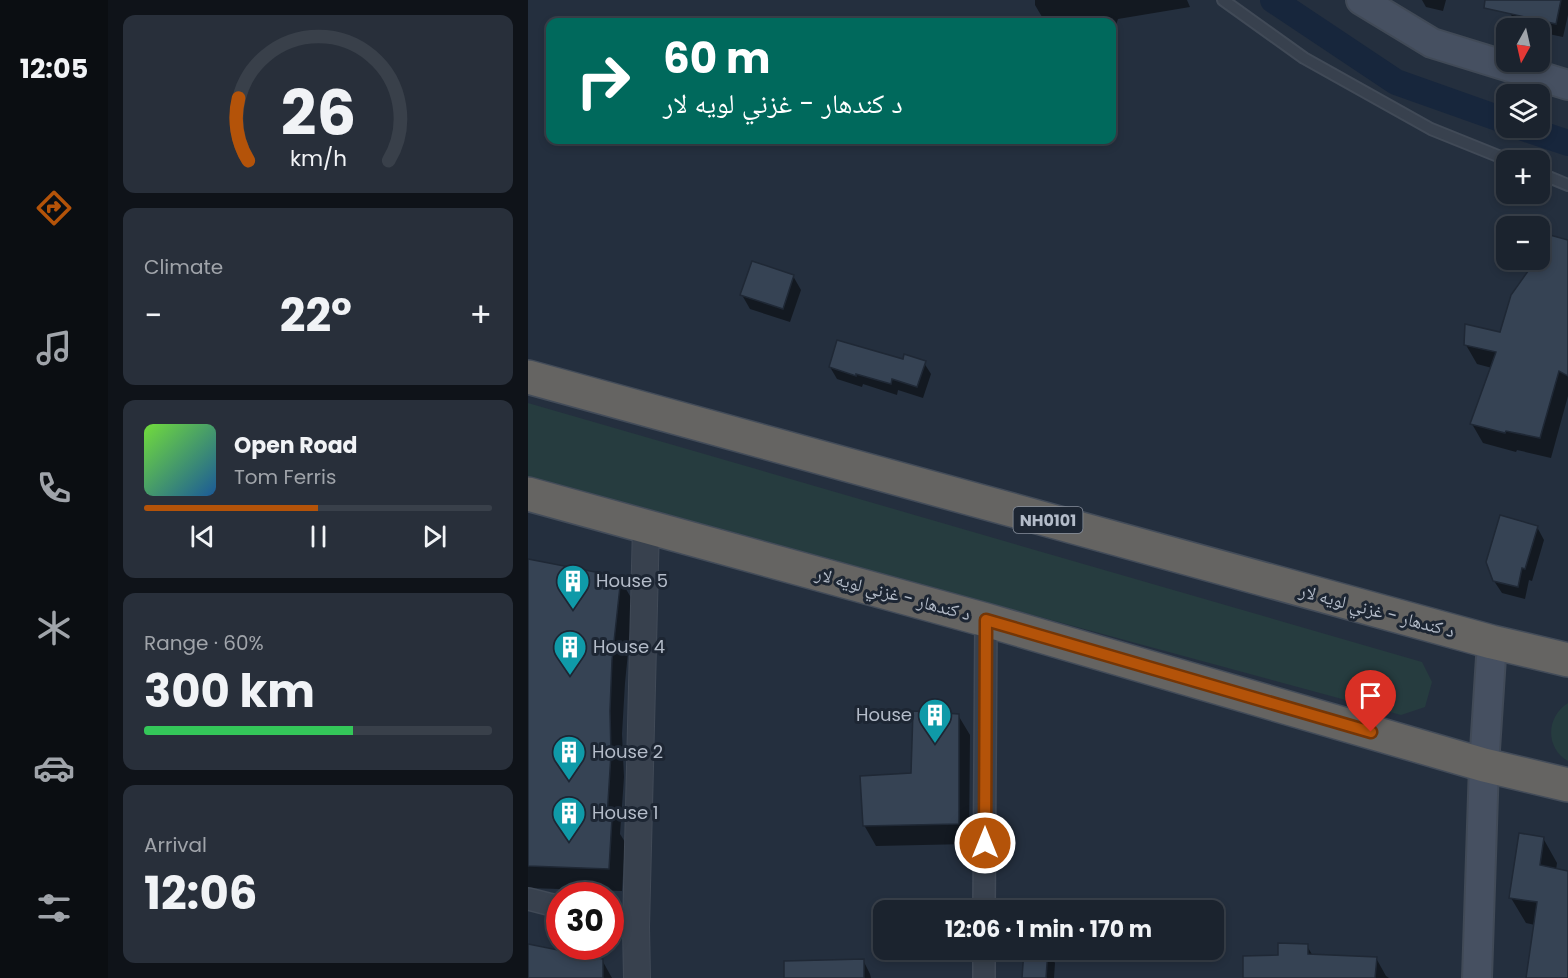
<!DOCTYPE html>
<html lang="en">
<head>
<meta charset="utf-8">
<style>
  :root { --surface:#1b232e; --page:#282f3a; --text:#f1f3f6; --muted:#a0a4aa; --line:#39404a; --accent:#b45309 }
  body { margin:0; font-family:Poppins,"Noto Naskh Arabic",sans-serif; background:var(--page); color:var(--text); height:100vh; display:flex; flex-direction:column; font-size:22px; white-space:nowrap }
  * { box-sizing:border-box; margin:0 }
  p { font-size:20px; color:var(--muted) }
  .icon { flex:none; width:33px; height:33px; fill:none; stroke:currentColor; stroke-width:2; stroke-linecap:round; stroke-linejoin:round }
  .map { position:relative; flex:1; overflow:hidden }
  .details { display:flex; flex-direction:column; gap:15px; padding:15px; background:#0f1319; width:420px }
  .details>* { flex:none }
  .top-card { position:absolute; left:18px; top:18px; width:570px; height:126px; border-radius:12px; box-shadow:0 3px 9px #0003,0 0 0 2px var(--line); background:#00695c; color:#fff; overflow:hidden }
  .needle { width:39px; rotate:188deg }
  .tools { position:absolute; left:968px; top:18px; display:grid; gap:12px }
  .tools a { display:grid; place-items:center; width:54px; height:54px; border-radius:12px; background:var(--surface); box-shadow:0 3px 9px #0003,0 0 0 2px var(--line); font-size:30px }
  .speed { position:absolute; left:18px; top:882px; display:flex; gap:12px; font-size:30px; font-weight:700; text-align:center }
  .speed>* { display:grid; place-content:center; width:78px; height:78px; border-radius:50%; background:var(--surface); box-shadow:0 3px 9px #0003,0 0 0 2px var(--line); line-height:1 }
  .speed .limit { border:9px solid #d22; background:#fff; color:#111 }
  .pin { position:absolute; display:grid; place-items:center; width:51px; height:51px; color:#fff; margin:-62px -26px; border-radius:50% 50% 50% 0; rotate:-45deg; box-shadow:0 0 6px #0007 }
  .pin .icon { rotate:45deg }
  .me { position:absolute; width:66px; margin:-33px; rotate:0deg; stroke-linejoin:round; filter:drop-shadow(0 0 4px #0008) }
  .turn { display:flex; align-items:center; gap:21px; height:126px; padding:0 18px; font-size:27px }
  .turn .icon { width:78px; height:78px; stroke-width:2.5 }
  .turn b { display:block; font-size:42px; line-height:51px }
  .big { font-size:45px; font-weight:700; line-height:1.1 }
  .details .widget { flex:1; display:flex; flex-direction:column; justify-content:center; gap:9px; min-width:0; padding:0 21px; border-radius:12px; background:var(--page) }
  .details .dial { align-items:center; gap:0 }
  .dial svg { height:156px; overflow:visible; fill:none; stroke:var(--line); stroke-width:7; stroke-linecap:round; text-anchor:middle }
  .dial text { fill:var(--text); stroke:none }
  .song { display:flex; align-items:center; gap:18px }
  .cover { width:72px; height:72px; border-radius:9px; background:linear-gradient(135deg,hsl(100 70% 55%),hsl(210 70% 35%)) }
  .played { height:6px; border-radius:3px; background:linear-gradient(90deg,var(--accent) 50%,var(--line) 50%) }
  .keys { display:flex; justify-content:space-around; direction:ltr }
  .heat { display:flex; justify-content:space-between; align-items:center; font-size:33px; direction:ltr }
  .charge { height:9px; border-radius:4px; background:linear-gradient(90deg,#34c759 60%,var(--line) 0) }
  .trip { position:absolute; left:345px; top:900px; width:351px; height:60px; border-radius:12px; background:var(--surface); box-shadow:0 3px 9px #0003,0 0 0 2px var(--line); font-weight:700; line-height:60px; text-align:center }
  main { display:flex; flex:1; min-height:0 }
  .dock { display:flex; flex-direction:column; width:108px; justify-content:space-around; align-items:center; background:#0b0e12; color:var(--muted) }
  .dock .icon { width:42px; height:42px }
  .dock .selected { color:var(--accent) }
  .dock b { font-size:27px; color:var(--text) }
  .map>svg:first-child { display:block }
  .green { fill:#263c3f }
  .shadow { fill:#0007 }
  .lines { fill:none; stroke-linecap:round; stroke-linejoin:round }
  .canal { stroke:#17263c; stroke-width:26 }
  .building { fill:#364354; stroke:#1f2835; stroke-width:1.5 }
  .service-casing { stroke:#414a57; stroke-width:14 }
  .minor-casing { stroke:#414a57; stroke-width:24 }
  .tertiary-casing { stroke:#414a57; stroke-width:28 }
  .secondary-casing { stroke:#414a57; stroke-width:32 }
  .trunk-casing { stroke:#434c59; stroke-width:36 }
  .service { stroke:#38414e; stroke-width:10 }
  .minor { stroke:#38414e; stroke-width:21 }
  .tertiary { stroke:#38414e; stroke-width:26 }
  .secondary { stroke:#465061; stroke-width:28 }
  .trunk { stroke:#656462; stroke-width:33 }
  .route-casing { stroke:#753606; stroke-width:15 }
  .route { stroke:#b45309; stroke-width:10 }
  .labels { text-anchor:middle; stroke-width:6; stroke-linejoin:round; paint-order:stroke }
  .shield { fill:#1d2633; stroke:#878f9c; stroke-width:1.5 }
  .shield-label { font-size:16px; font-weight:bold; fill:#b4bcc9 }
  .poi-label { font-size:18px; fill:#b4bcc9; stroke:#1d2633; text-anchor:start }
  .street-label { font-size:18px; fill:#b4bcc9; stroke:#1d2633 }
</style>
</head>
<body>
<main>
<nav class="dock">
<b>12:05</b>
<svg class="icon selected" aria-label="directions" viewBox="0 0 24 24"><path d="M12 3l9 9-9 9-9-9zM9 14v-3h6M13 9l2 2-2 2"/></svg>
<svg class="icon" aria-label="music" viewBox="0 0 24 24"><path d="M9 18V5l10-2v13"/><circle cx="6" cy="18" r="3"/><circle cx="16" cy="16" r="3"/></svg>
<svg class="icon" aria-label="phone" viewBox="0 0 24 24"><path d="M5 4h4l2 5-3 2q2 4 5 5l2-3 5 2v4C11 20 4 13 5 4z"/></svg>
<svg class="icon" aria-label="climate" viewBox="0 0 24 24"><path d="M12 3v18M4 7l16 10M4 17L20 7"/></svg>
<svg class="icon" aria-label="car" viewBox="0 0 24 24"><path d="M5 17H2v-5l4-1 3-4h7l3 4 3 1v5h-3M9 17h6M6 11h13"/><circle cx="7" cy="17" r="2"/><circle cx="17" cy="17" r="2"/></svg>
<svg class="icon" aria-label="filters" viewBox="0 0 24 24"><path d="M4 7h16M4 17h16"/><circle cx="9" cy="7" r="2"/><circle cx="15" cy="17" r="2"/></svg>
</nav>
<section class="details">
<div class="widget dial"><svg viewBox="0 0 100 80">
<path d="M14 69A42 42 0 1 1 86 69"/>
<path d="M14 69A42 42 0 0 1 9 37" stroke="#b45309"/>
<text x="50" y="56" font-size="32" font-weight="700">26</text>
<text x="50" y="72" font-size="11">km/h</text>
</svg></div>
<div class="widget"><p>Climate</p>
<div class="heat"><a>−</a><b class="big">22°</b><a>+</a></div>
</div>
<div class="widget">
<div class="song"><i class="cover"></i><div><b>Open Road</b><p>Tom Ferris</p></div></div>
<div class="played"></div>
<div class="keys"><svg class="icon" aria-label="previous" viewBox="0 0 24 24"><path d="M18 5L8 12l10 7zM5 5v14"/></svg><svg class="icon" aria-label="pause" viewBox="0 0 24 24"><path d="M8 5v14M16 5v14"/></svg><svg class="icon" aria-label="next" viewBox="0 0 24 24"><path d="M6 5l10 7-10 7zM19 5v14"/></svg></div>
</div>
<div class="widget"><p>Range · 60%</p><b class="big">300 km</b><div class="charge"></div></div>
<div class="widget"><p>Arrival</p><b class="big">12:06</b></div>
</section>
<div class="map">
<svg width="1040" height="978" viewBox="0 0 1040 978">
  <rect width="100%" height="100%" fill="#242f3e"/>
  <!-- green -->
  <path class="green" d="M0 403 894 662 904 682 897 707 873 715 0 478Z
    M1040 703V761C1017 748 1018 717 1040 703Z"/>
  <!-- shadow -->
  <path class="shadow" d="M507 0H659L662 7 590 19 584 37V22H517L507 5Z
    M894 0H918L915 11 898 7Z
    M985 0H1040V15L1035 37 1011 32V28H998L990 27 982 13Z
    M1011 234 1040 241V396L1023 458 989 450 988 452 955 443 944 424 964 368 949 364 938 345 973 333 1003 269 997 260H1011Z
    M265 276 273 290 262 322 222 309 214 295Z
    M376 360 396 363 403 374 395 398 370 390 369 395 335 384 334 387 309 379 302 367Z
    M1009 527 1016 540 1004 581 1001 580 997 599 974 593 966 581Z
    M0 561 92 579 105 601 97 683 94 734 96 777 92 834 97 842 94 891 0 888Z
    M430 715 442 735 441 844 348 846 336 825 384 775Z
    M1015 838 1029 863 1028 870 1040 978H999L1007 925 998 923 983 898Z
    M0 945 74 960 84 978H0Z
    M779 946 785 956 848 958 858 976 861 978H716L752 957Z
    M497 950H519L527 963 526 978H495Z
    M335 960 342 974 343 978H268Z"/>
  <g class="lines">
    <!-- canal -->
    <path class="canal" d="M745 0 868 82 978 121
      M995 128 1040 143"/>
  </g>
  <!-- building -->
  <path class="building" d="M957 0H1033L1028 24 956 8Z
    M1011 232 1040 240V376L1031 371 1012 438 978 431 977 433 942 424 968 352 936 345 937 324 972 332 983 295 1008 260H1011Z
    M224 261 266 275 255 309 212 295Z
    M309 340 375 359 376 354 398 361 389 387 364 379 363 384 328 374V376L301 367Z
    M972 515 1010 526 997 569 994 568 990 587 965 581 958 562Z
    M0 559 93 577 84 660 82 711 83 754 79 818H84L81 869 0 866Z
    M385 711 431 714V824L335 826 332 776 383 773Z
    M991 833 1016 837 1012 865 1040 871V978H998L1009 902 981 898Z
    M750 943 780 944V954L849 957 847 978H715V956L750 955Z
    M0 944 75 959V978H0Z
    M496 950H520L518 978H494Z
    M336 959V978H256V961Z"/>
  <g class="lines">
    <defs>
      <path id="service" d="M695 0 776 58 903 129 980 160
        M1011 173 1040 185"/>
      <path id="minor" d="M0 899 32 907
        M456 910 458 620
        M82 920 108 927
        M456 978V950"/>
      <path id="tertiary" d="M109 978 108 927 118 526"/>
      <path id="secondary" d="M833 0 904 43 1040 85
        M949 978 956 765 964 642"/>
      <path id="trunk" d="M0 377 964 642 1040 660
        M0 494 458 620 956 765 1040 785"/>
    </defs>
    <!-- service casing -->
    <use href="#service" class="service-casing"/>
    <!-- minor casing -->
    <use href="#minor" class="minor-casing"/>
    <!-- tertiary casing -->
    <use href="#tertiary" class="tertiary-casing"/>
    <!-- secondary casing -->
    <use href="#secondary" class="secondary-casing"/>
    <!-- trunk casing -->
    <use href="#trunk" class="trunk-casing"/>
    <!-- service -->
    <use href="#service" class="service"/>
    <!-- minor -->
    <use href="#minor" class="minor"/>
    <!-- tertiary -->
    <use href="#tertiary" class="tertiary"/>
    <!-- secondary -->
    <use href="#secondary" class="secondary"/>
    <!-- trunk -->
    <use href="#trunk" class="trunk"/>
  </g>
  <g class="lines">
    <defs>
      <path id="route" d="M457 843 458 620 843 732"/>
    </defs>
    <!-- route casing -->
    <use href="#route" class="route-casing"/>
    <!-- route -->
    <use href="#route" class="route"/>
  </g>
  <!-- icons -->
  <defs>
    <symbol id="building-pin" viewBox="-11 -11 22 30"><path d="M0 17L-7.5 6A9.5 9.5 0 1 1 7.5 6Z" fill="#0f9aa8" stroke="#1d2633"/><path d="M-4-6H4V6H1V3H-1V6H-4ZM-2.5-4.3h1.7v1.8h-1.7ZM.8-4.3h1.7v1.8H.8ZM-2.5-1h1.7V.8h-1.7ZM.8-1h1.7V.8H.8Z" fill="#fff"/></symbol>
  </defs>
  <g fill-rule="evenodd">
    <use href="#building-pin" x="26" y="562" width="38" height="52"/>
    <use href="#building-pin" x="23" y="628" width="38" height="52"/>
    <use href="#building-pin" x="388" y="696" width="38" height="52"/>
    <use href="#building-pin" x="22" y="733" width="38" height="52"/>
    <use href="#building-pin" x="22" y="794" width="38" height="52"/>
  </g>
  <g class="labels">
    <!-- shield labels -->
    <rect class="shield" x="485.5" y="507" width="69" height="26" rx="4.5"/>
    <g class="shield-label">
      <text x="520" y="526">NH0101</text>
    </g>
    <!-- poi labels -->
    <g class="poi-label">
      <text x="68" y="587">House 5</text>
      <text x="65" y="653">House 4</text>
      <text x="384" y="721" text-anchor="end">House</text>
      <text x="64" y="758">House 2</text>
      <text x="64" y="819">House 1</text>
    </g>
    <!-- street labels -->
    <g class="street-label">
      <text transform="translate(365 594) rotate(15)" y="6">د کندهار - غزني لويه لار</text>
      <text transform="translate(849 611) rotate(15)" y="6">د کندهار - غزني لويه لار</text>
    </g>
  </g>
</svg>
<div class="tools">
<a><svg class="needle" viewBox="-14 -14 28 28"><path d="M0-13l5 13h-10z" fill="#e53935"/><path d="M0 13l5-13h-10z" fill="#a0a4aa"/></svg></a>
<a><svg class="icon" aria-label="layers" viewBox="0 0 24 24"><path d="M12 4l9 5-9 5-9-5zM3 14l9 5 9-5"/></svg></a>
<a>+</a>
<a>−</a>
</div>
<div class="speed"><div class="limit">30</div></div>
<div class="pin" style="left:843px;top:732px;background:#d93025"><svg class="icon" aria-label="arrive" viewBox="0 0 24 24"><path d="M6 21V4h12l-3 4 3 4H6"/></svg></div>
<svg class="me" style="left:457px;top:843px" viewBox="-20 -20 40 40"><circle r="17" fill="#b45309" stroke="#fff" stroke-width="3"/><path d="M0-11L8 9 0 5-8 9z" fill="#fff"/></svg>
<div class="trip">12:06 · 1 min · 170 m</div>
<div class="top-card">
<div class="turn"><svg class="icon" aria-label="right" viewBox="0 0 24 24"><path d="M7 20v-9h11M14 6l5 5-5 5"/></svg><div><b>60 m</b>د کندهار - غزني لويه لار</div></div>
</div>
</div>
</main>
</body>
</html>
